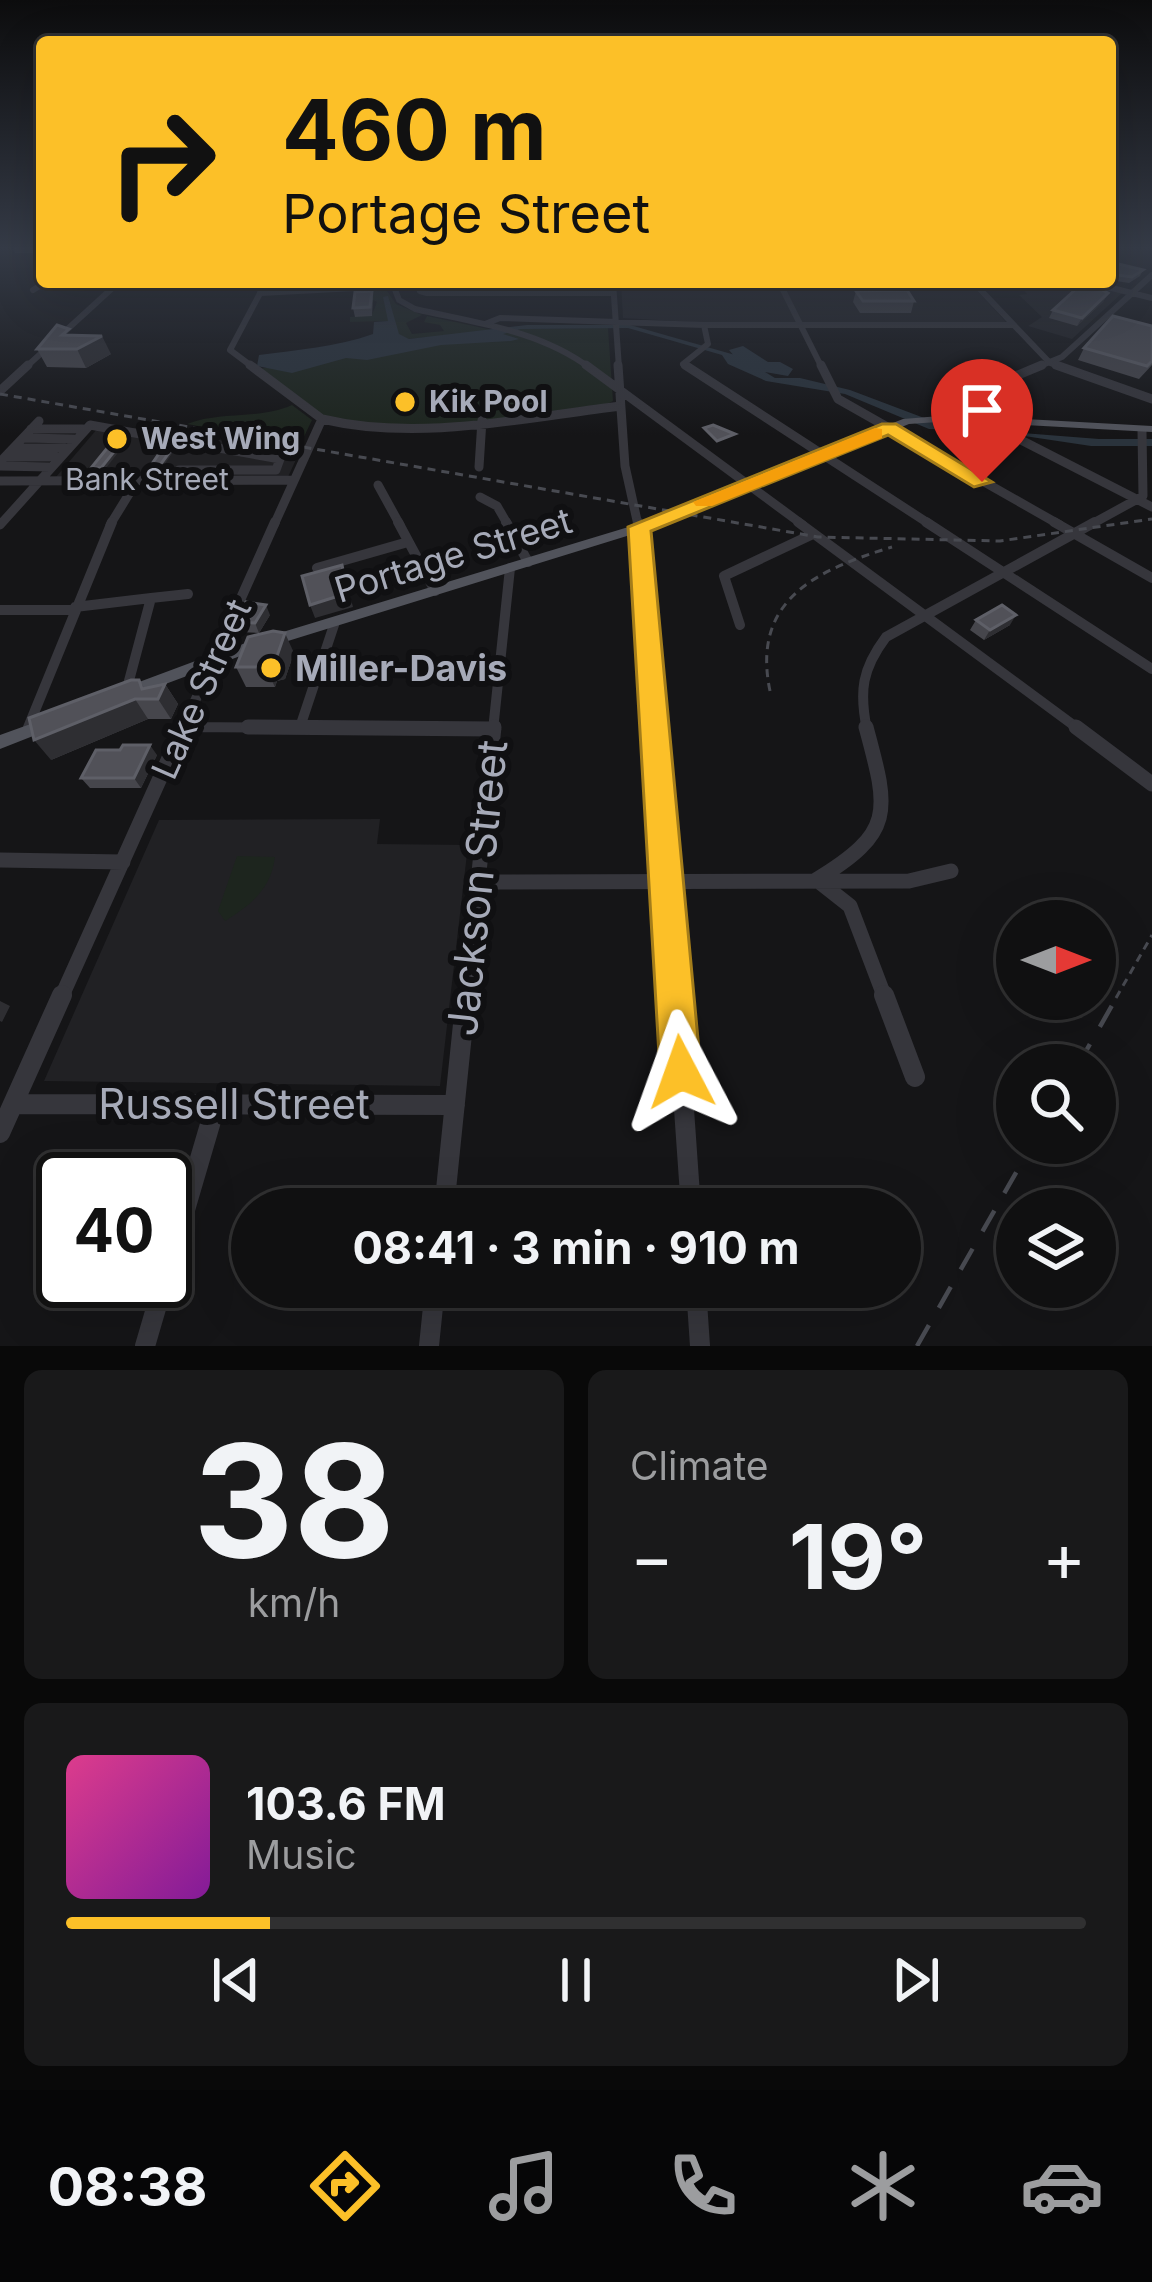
<!DOCTYPE html>
<html lang="en">
<head>
<meta charset="utf-8">
<style>
  :root { --surface:#101011; --page:#19191a; --text:#f1f3f6; --muted:#9c9d9f; --line:#303031; --accent:#fcc028 }
  body { margin:0; font-family:Inter,sans-serif; background:var(--page); color:var(--text); height:100vh; display:flex; flex-direction:column; font-size:45px; white-space:nowrap }
  * { box-sizing:border-box; margin:0 }
  p { font-size:39px; color:var(--muted) }
  .icon { flex:none; width:66px; height:66px; fill:none; stroke:currentColor; stroke-width:2; stroke-linecap:round; stroke-linejoin:round }
  .map { position:relative; height:1346px; overflow:hidden }
  .side { display:flex; flex-direction:column; gap:24px; padding:24px; background:#090909; flex:1 }
  .side>* { flex:none }
  .top-card { position:absolute; left:36px; top:36px; width:1080px; height:252px; border-radius:12px; box-shadow:0 12px 48px #0002,0 0 0 3px var(--line); background:#fcc028; color:#111; overflow:hidden }
  .needle { width:78px; rotate:90deg }
  .fabs { position:absolute; left:996px; top:900px; display:grid; gap:24px }
  .fabs a { display:grid; place-items:center; width:120px; height:120px; border-radius:50%; background:var(--surface); box-shadow:0 12px 48px #0002,0 0 0 3px var(--line); font-size:60px }
  .speed { position:absolute; left:36px; top:1152px; display:flex; gap:24px; font-size:60px; font-weight:700; text-align:center }
  .speed>* { display:grid; place-content:center; width:156px; height:156px; border-radius:50%; background:var(--surface); box-shadow:0 12px 48px #0002,0 0 0 3px var(--line); line-height:1 }
  .speed .limit { border:6px solid #111; border-radius:18px; background:#fff; color:#111 }
  .pin { position:absolute; display:grid; place-items:center; width:102px; height:102px; color:#fff; margin:-123px -51px; border-radius:50% 50% 50% 0; rotate:-45deg; box-shadow:0 0 12px #0007 }
  .pin .icon { rotate:45deg }
  .me { position:absolute; width:132px; margin:-66px; rotate:356deg; stroke-linejoin:round; filter:drop-shadow(0 0 9px #0008) }
  .turn { display:flex; align-items:center; gap:42px; height:252px; padding:0 48px; font-size:54px }
  .turn .icon { width:156px; height:156px; stroke-width:2.5 }
  .turn b { display:block; font-size:84px; line-height:102px }
  .big { font-size:90px; font-weight:700; line-height:1.1 }
  .side .widget { flex:1; display:flex; flex-direction:column; justify-content:center; gap:18px; min-width:0; padding:0 42px; border-radius:18px; background:var(--page) }
  .side .dial { align-items:center; gap:0 }
  .dial b { font-size:156px; line-height:1 }
  .song { display:flex; align-items:center; gap:36px }
  .cover { width:144px; height:144px; border-radius:18px; background:linear-gradient(135deg,hsl(330 70% 55%),hsl(290 70% 35%)) }
  .played { height:12px; border-radius:6px; background:linear-gradient(90deg,var(--accent) 20%,var(--line) 20%) }
  .keys { display:flex; justify-content:space-around; direction:ltr }
  .heat { display:flex; justify-content:space-between; align-items:center; font-size:66px; direction:ltr }
  .side .tiles { flex:1; display:grid; gap:24px; grid-template-columns:1fr 1fr }
  .widget:last-child { grid-column:span 2 }
  .trip { position:absolute; left:231px; top:1188px; width:690px; height:120px; border-radius:60px; background:var(--surface); box-shadow:0 12px 48px #0002,0 0 0 3px var(--line); font-weight:700; line-height:120px; text-align:center }
  .tabs { display:flex; height:192px; justify-content:space-around; align-items:center; background:#060607; color:var(--muted) }
  .tabs .icon { width:84px; height:84px }
  .tabs .on { color:var(--accent) }
  .tabs b { font-size:54px; color:var(--text) }
  .map>svg:first-child { display:block }
  .built { fill:#212124 }
  .green { fill:#1d251e }
  .water { fill:#2a333c }
  .lines { fill:none; stroke-linecap:round; stroke-linejoin:round }
  .minor-far4 { stroke:#36363c; stroke-width:6 }
  .minor-far3 { stroke:#36363c; stroke-width:9 }
  .minor-far2 { stroke:#36363c; stroke-width:10 }
  .minor-far1 { stroke:#36363c; stroke-width:15 }
  .minor { stroke:#36363c; stroke-width:20 }
  .major { fill:#51535b; fill-rule:evenodd }
  .rail-far1 { stroke:#484a51; stroke-width:3; stroke-dasharray:8 6; stroke-linecap:butt }
  .rail { stroke:#484a51; stroke-width:4.5; stroke-dasharray:24 20; stroke-linecap:butt }
  .wall { fill:#46464c }
  .shaded-wall { fill:#2e2e32 }
  .building { fill:#515158; stroke:#5e5f67; stroke-width:3 }
  .route { fill:#fcc028; stroke:#a47d1a; stroke-width:3 }
  .slow { fill:#f59e0b }
  .poi-dot { fill:#fcc028; stroke:#101012; stroke-width:4.5 }
  .labels { text-anchor:middle; stroke-width:12; stroke-linejoin:round; paint-order:stroke }
  .far-poi-label { font-size:30px; font-weight:bold; fill:#a6aab8; stroke:#101012; text-anchor:start }
  .far-street-label { font-size:30px; fill:#a6aab8; stroke:#101012 }
  .street-label { font-size:36px; fill:#a6aab8; stroke:#101012 }
  .poi-label { font-size:36px; font-weight:bold; fill:#a6aab8; stroke:#101012; text-anchor:start }
  .near-street-label { font-size:42px; fill:#a6aab8; stroke:#101012 }
</style>
</head>
<body>
<div class="map">
<svg width="1152" height="1346" viewBox="0 0 1152 1346">
  <rect width="100%" height="100%" fill="#151517"/>
  <!-- built -->
  <path class="built" d="M621 282H969L1007 323H710L623 318Z
    M1048 282H1079L1122 293 1072 339 1028 326 1042 317 1019 295 1027 294 1020 286Z
    M98 428H146L299 453 288 477H56Z
    M380 819 377 844 468 845 440 1086 44 1081 159 820Z"/>
  <!-- green -->
  <path class="green" d="M385 288 396 304 422 315 406 323 412 334 444 331 440 325 424 322 427 316 497 331 409 339 399 335 385 301 389 321 350 322V317L372 315 377 302 353 290Z
    M608 328 613 401 605 405C531 413 395 440 327 417 301 408 280 386 258 369L521 329Z
    M292 405 312 420 300 445 187 424C220 411 258 420 292 405Z
    M237 856 275 857C271 889 251 905 225 921L218 911Z"/>
  <!-- water -->
  <path class="water" d="M388 296 399 334 409 339 527 325H630L735 355 742 365 729 350 743 346 768 362H780L793 369 788 376 765 372 775 378H800L850 390 948 427 1099 439H1152V446H1091L990 431 929 429 845 394 766 381 728 364 722 355 628 328 521 329 503 334 519 339 511 341 441 345 367 360 346 358 292 373 257 366 259 355C296 350 337 347 373 334L374 322 388 321 383 297Z"/>
  <g class="lines">
    <!-- minor-far4 -->
    <path class="minor-far4" d="M392 282 399 300 415 309C476 323 539 330 590 368
      M424 282 420 291 427 293H613
      M613 282 619 368
      M779 282 822 368
      M973 282 1050 363 1065 368
      M1088 282 1152 298
      M33 290 46 282
      M260 293 394 286
      M485 324 500 318 704 325H1013
      M25 368 119 282
      M254 368 230 350 266 282
      M689 368 683 364 708 344 704 325
      M1035 368 1062 357 1152 275"/>
    <!-- minor-far3 -->
    <path class="minor-far3" d="M250 365 322 419 274 525
      M586 365 803 525
      M618 365 625 466 638 525
      M685 365 931 525
      M821 365 838 399 1060 525
      M1056 365 1152 399
      M0 391 28 365
      M952 418 953 402 1042 365
      M322 419C419 442 522 418 620 406
      M31 429H83
      M23 438 74 439
      M1019 439 1152 507
      M14 448H65
      M5 457H57
      M0 462 39 421
      M0 466 50 467
      M479 467 482 420
      M0 481 294 480
      M378 485 400 525
      M480 497 497 506 508 525
      M0 525 90 425 280 459 276 470H179
      M110 525 137 481
      M1090 525 1143 496 1142 431"/>
    <!-- minor-far2 -->
    <path class="minor-far2" d="M398 522 435 591
      M506 522 528 562
      M638 522 656 730
      M798 522 1080 730
      M926 522 1152 669
      M1054 522 1152 578
      M317 568 408 542
      M151 598 188 594
      M75 607 151 598 126 692
      M0 610H74
      M740 625 724 576 813 534
      M184 727 494 729
      M300 727 335 622
      M27 730 112 522
      M182 730 275 522
      M493 730 510 568
      M867 730C859 691 862 669 886 637L1095 522"/>
    <!-- minor-far1 -->
    <path class="minor-far1" d="M248 727 494 729
      M656 727 676 998
      M1076 727 1152 784
      M0 860 123 862
      M816 880C895 832 889 812 866 727
      M817 880 850 906 885 998
      M479 882 909 881 951 871
      M61 998 183 727
      M466 998 494 727"/>
    <!-- minor -->
    <path class="minor" d="M676 995 691 1209
      M884 995 915 1077
      M13 1104 455 1105
      M0 1133 62 995
      M444 1209 466 995
      M165 1278 216 1104
      M696 1287 700 1346
      M145 1346 164 1281
      M429 1346 435 1287"/>
    <!-- major -->
    <path class="major" d="M1146 246H1152V250Z
      M952 415 1152 426V432L952 421 909 424 643 531 243 655 128 698 123 696 120 692 123 688 233 647 635 525 903 419Z
      M50 717 56 719 58 723 56 727 0 749V735Z"/>
    <!-- rail-far1 -->
    <path class="rail-far1" d="M0 394 818 537 1000 541 1152 519
      M770 691C751 600 816 570 892 547
      M1116 998 1152 935"/>
    <!-- rail -->
    <path class="rail" d="M1078 1065 1118 995
      M917 1346 1033 1143"/>
  </g>
  <!-- wall -->
  <path class="wall" d="M12 246H42L40 253H15Z
    M1110 262 1143 270 1140 276 1129 283 1110 280Z
    M372 291 373 299 372 316 355 317 353 308Z
    M856 291 914 301 911 313H860L853 302Z
    M1108 293 1103 302 1077 326 1049 318 1053 310Z
    M1152 326V365L1139 379 1078 360 1084 348Z
    M72 336 111 354 86 368 47 367 37 349Z
    M270 615 259 633 239 632 234 622Z
    M976 620 1010 625 984 640 970 630Z
    M294 653 285 679 277 681 275 687H246L236 667Z
    M139 680 144 688 165 684 178 704 171 719H148L51 760Z
    M157 755 141 788H90L81 778Z"/>
  <!-- shaded-wall -->
  <path class="shaded-wall" d="M1108 293 1103 302 1077 326 1082 318Z
    M102 336 111 354 86 368 77 349Z
    M125 438 127 441 103 472 101 468Z
    M174 446 175 449 160 471 158 468Z
    M454 564 455 571 444 574 443 568Z
    M342 565 353 607 315 618 310 605Z
    M266 605 270 615 259 633 255 623Z
    M1016 615 1010 625 984 640 990 630Z
    M285 633 294 653 285 679 277 681 275 687 265 667Z
    M165 684 178 704 171 719 158 699Z
    M135 699 148 719 51 760 34 740Z
    M150 745 157 755 141 788 134 778Z
    M0 1001 10 1006 2 1022 0 1021Z"/>
  <!-- building -->
  <path class="building" d="M1110 262 1143 270 1132 277 1110 274Z
    M1091 284 1108 293 1082 318 1053 310 1076 289Z
    M907 290 914 301H863L856 291Z
    M372 291 370 307 353 308 355 292Z
    M1113 316 1152 326V361L1147 366 1084 348Z
    M57 325 69 329 62 335 102 336 77 349H37Z
    M713 425 735 434 717 441 704 428Z
    M117 436 125 438 101 468H91Z
    M165 445 174 446 158 468H149Z
    M448 554 454 564 443 568 437 557Z
    M342 565 348 593 310 605 302 576Z
    M246 602 266 605 255 623 234 622Z
    M1002 605 1016 615 990 630 976 620Z
    M273 631 285 633 276 659 268 660 265 667H236L248 637Z
    M131 680H139L142 689 165 684 158 699H135L34 740 29 718Z
    M123 745H150L134 778H81L96 750H120Z"/>
  <!-- sky -->
  <linearGradient id="sky" x2="0" y2="1"><stop stop-color="#0c0c0d"/><stop offset="0.57" stop-color="#353b47"/><stop offset="1" stop-color="#353b47" stop-opacity="0"/></linearGradient>
  <rect width="1152" height="435" fill="url(#sky)"/>
  <!-- route -->
  <path class="route" d="M882 424H896L992 482 974 487 888 435 651 531 701 1072 695 1086 681 1092 666 1086 660 1072 628 527Z"/>
  <!-- slow -->
  <path class="slow" d="M875 428 882 429V438L712 506H696L693 502Z"/>
  <!-- markers -->
  <g class="poi-dot">
    <circle cx="405" cy="402" r="12"/>
    <circle cx="117" cy="439" r="12"/>
    <circle cx="271" cy="668" r="12"/>
  </g>
  <g class="labels">
    <!-- far-poi labels -->
    <g class="far-poi-label">
      <text x="429" y="412">Kik Pool</text>
      <text x="141" y="449">West Wing</text>
    </g>
    <!-- far-street labels -->
    <g class="far-street-label">
      <text x="147" y="490">Bank Street</text>
    </g>
    <!-- street labels -->
    <g class="street-label">
      <text transform="translate(453 555) rotate(-17)" y="13">Portage Street</text>
      <text transform="translate(201 689) rotate(-66)" y="13">Lake Street</text>
    </g>
    <!-- poi labels -->
    <g class="poi-label">
      <text x="295" y="681">Miller-Davis</text>
    </g>
    <!-- near-street labels -->
    <g class="near-street-label">
      <text transform="translate(477 888) rotate(-84)" y="15">Jackson Street</text>
      <text x="234" y="1119">Russell Street</text>
    </g>
  </g>
</svg>
<div class="fabs">
<a><svg class="needle" viewBox="-14 -14 28 28"><path d="M0-13l5 13h-10z" fill="#e53935"/><path d="M0 13l5-13h-10z" fill="#9c9d9f"/></svg></a>
<a><svg class="icon" aria-label="search" viewBox="0 0 24 24"><circle cx="10" cy="10" r="6"/><path d="M15 15l6 6"/></svg></a>
<a><svg class="icon" aria-label="layers" viewBox="0 0 24 24"><path d="M12 4l9 5-9 5-9-5zM3 14l9 5 9-5"/></svg></a>
</div>
<div class="speed"><div class="limit">40</div></div>
<div class="pin" style="left:982px;top:482px;background:#d93025"><svg class="icon" aria-label="arrive" viewBox="0 0 24 24"><path d="M6 21V4h12l-3 4 3 4H6"/></svg></div>
<svg class="me" style="left:681px;top:1072px" viewBox="-20 -20 40 40"><path d="M0-17L14 15 0 8-14 15z" fill="#fcc028" stroke="#fff" stroke-width="4"/></svg>
<div class="trip">08:41 · 3 min · 910 m</div>
<div class="top-card">
<div class="turn"><svg class="icon" aria-label="right" viewBox="0 0 24 24"><path d="M7 20v-9h11M14 6l5 5-5 5"/></svg><div><b>460 m</b>Portage Street</div></div>
</div>
</div>
<section class="side">
<div class="tiles">
<div class="widget dial"><b>38</b><p>km/h</p></div>
<div class="widget"><p>Climate</p>
<div class="heat"><a>−</a><b class="big">19°</b><a>+</a></div>
</div>
<div class="widget">
<div class="song"><i class="cover"></i><div><b>103.6 FM</b><p>Music</p></div></div>
<div class="played"></div>
<div class="keys"><svg class="icon" aria-label="previous" viewBox="0 0 24 24"><path d="M18 5L8 12l10 7zM5 5v14"/></svg><svg class="icon" aria-label="pause" viewBox="0 0 24 24"><path d="M8 5v14M16 5v14"/></svg><svg class="icon" aria-label="next" viewBox="0 0 24 24"><path d="M6 5l10 7-10 7zM19 5v14"/></svg></div>
</div>
</div>
</section>
<nav class="tabs">
<b>08:38</b>
<svg class="icon on" aria-label="directions" viewBox="0 0 24 24"><path d="M12 3l9 9-9 9-9-9zM9 14v-3h6M13 9l2 2-2 2"/></svg>
<svg class="icon" aria-label="music" viewBox="0 0 24 24"><path d="M9 18V5l10-2v13"/><circle cx="6" cy="18" r="3"/><circle cx="16" cy="16" r="3"/></svg>
<svg class="icon" aria-label="phone" viewBox="0 0 24 24"><path d="M5 4h4l2 5-3 2q2 4 5 5l2-3 5 2v4C11 20 4 13 5 4z"/></svg>
<svg class="icon" aria-label="climate" viewBox="0 0 24 24"><path d="M12 3v18M4 7l16 10M4 17L20 7"/></svg>
<svg class="icon" aria-label="car" viewBox="0 0 24 24"><path d="M5 17H2v-5l4-1 3-4h7l3 4 3 1v5h-3M9 17h6M6 11h13"/><circle cx="7" cy="17" r="2"/><circle cx="17" cy="17" r="2"/></svg>
</nav>
</body>
</html>
